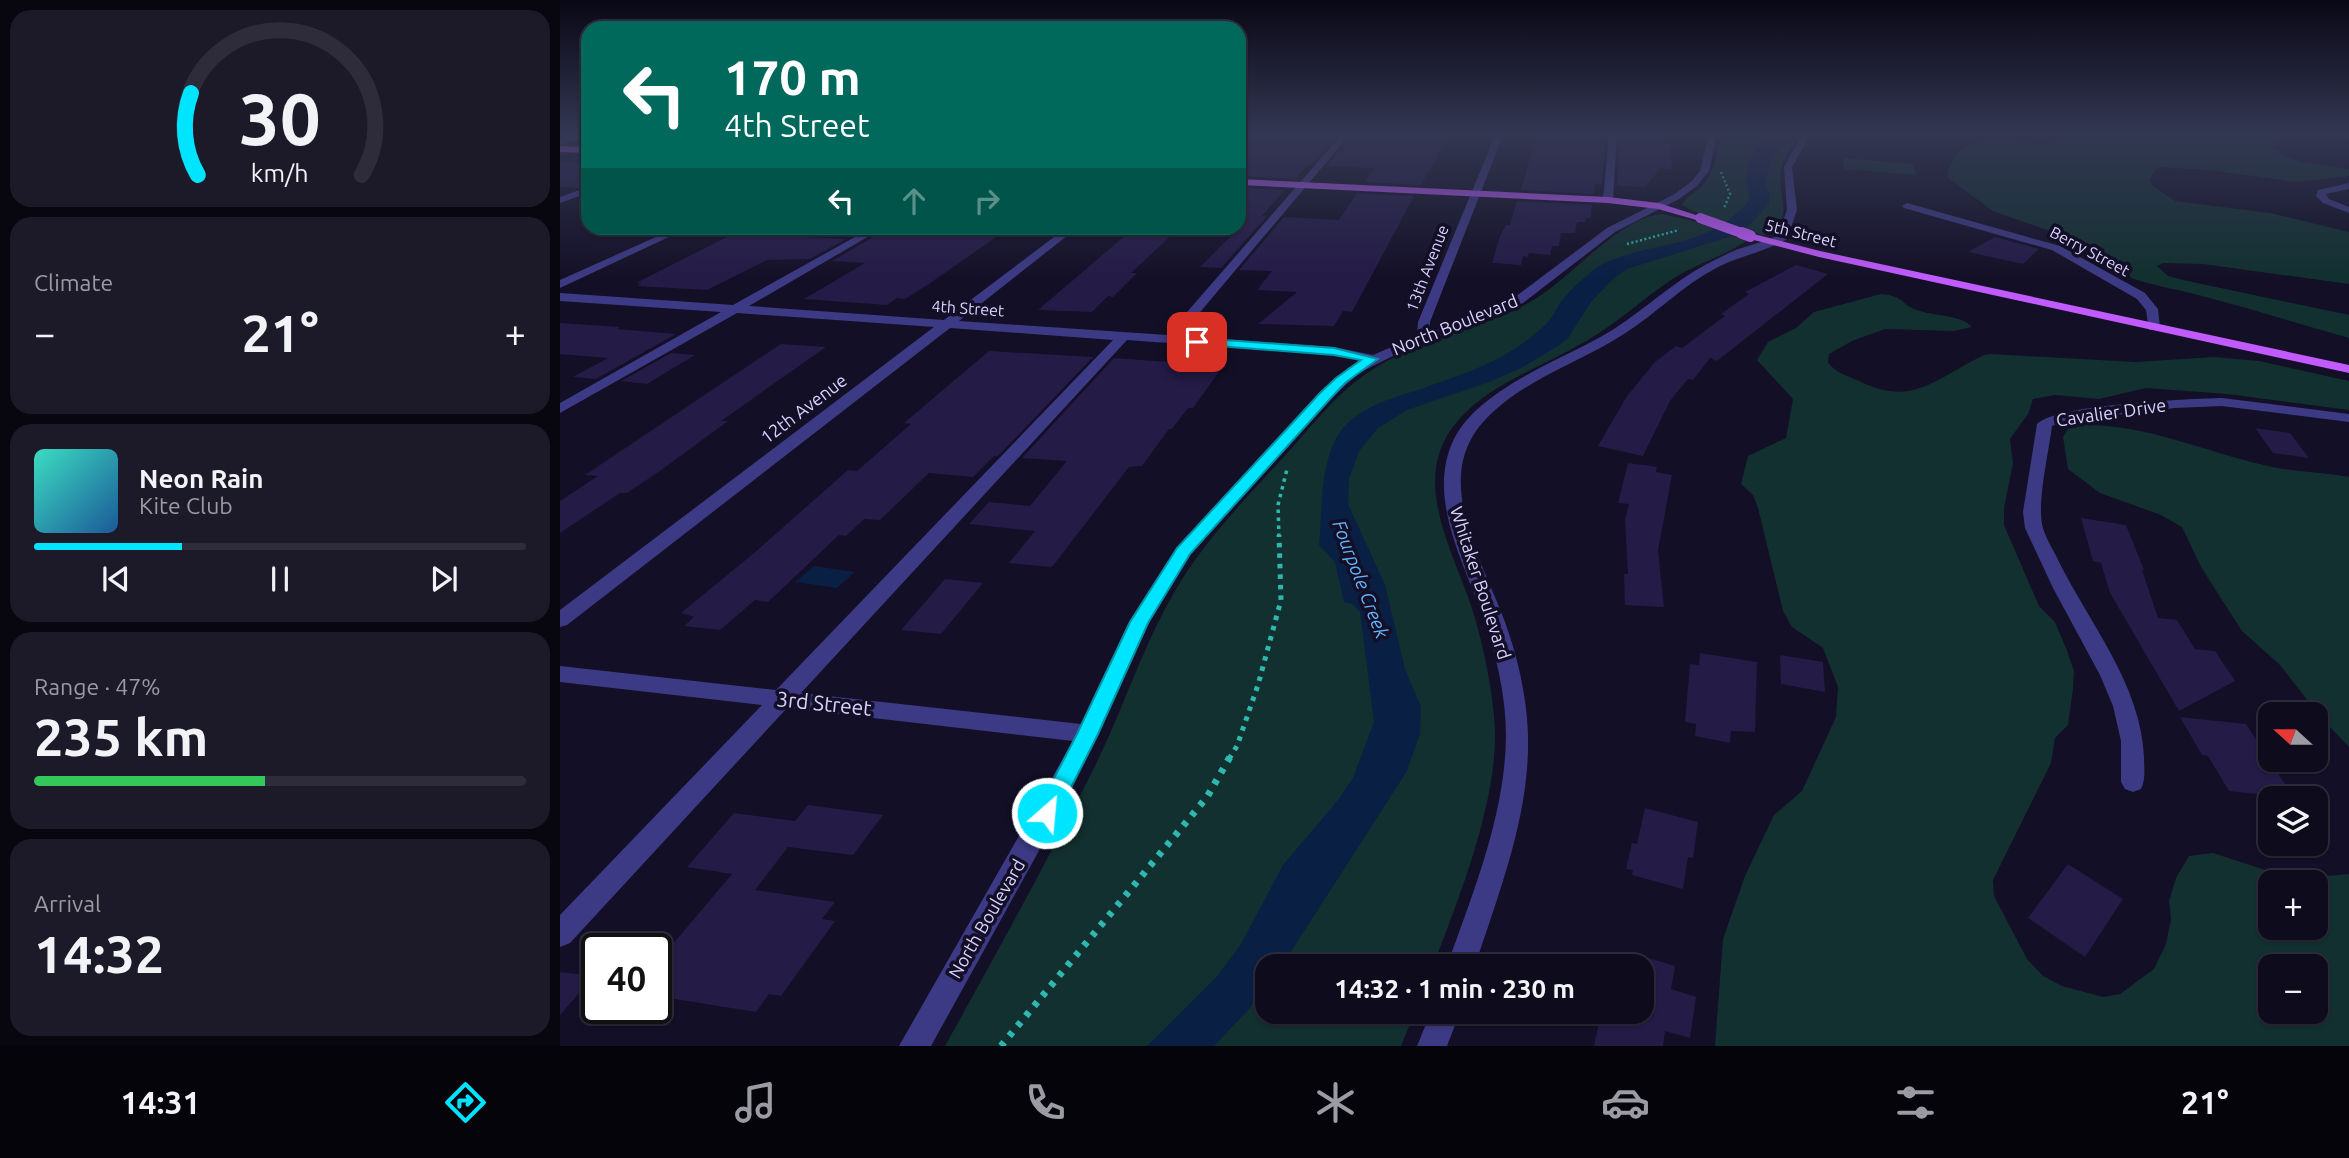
<!DOCTYPE html>
<html lang="en">
<head>
<meta charset="utf-8">
<style>
  :root { --surface:#0e0b1c; --page:#1c1929; --text:#f1f3f6; --muted:#9b9ba3; --line:#2e2b3b; --accent:#00e5ff }
  body { margin:0; font-family:Ubuntu,sans-serif; background:var(--page); color:var(--text); height:100vh; display:flex; flex-direction:column; font-size:26px; white-space:nowrap }
  * { box-sizing:border-box; margin:0 }
  p { font-size:23px; color:var(--muted) }
  .icon { flex:none; width:38px; height:38px; fill:none; stroke:currentColor; stroke-width:2; stroke-linecap:round; stroke-linejoin:round }
  .map { position:relative; flex:1; overflow:hidden }
  .details { display:flex; flex-direction:column; gap:10px; padding:10px; background:#08060f; width:560px }
  .details>* { flex:none }
  .hud { position:absolute; left:21px; top:21px; width:665px; height:214px; border-radius:21px; box-shadow:0 2px 5px #0004,0 0 0 2px var(--line); background:#00695c; color:#fff; overflow:hidden }
  .needle { width:46px; rotate:291deg }
  .buttons { position:absolute; left:1698px; top:702px; display:grid; gap:14px }
  .buttons a { display:grid; place-items:center; width:70px; height:70px; border-radius:14px; background:var(--surface); box-shadow:0 2px 5px #0004,0 0 0 2px var(--line); font-size:35px }
  .speed { position:absolute; left:21px; top:933px; display:flex; gap:14px; font-size:35px; font-weight:700; text-align:center }
  .speed>* { display:grid; place-content:center; width:91px; height:91px; border-radius:50%; background:var(--surface); box-shadow:0 2px 5px #0004,0 0 0 2px var(--line); line-height:1 }
  .speed .limit { border:4px solid #111; border-radius:10px; background:#fff; color:#111 }
  .pin { position:absolute; display:grid; place-items:center; width:60px; height:60px; color:#fff; margin:-30px; border-radius:14px; box-shadow:0 4px 10px #0006 }
  .me { position:absolute; width:77px; margin:-38px; rotate:27deg; stroke-linejoin:round; filter:drop-shadow(0 0 5px #0008) }
  .turn { display:flex; align-items:center; gap:24px; height:147px; padding:0 28px; font-size:32px }
  .turn .icon { width:91px; height:91px; stroke-width:2.5 }
  .turn b { display:block; font-size:49px; line-height:60px }
  .lanes { display:flex; align-items:center; height:66px; padding:0 28px; background:#0003; justify-content:center; gap:35px; direction:ltr }
  .lanes .off { opacity:.35 }
  .big { font-size:52px; font-weight:700; line-height:1.1 }
  .details .card { flex:1; display:flex; flex-direction:column; justify-content:center; gap:10px; min-width:0; padding:0 24px; border-radius:21px; background:var(--page) }
  .details .dial { align-items:center; gap:0 }
  .dial svg { height:182px; overflow:visible; fill:none; stroke:var(--line); stroke-width:7; stroke-linecap:round; text-anchor:middle }
  .dial text { fill:var(--text); stroke:none }
  .song { display:flex; align-items:center; gap:21px }
  .cover { width:84px; height:84px; border-radius:10px; background:linear-gradient(135deg,hsl(170 70% 55%),hsl(210 70% 35%)) }
  .played { height:7px; border-radius:4px; background:linear-gradient(90deg,var(--accent) 30%,var(--line) 30%) }
  .keys { display:flex; justify-content:space-around; direction:ltr }
  .heat { display:flex; justify-content:space-between; align-items:center; font-size:38px; direction:ltr }
  .charge { height:10px; border-radius:5px; background:linear-gradient(90deg,#34c759 47%,var(--line) 0) }
  .trip { position:absolute; left:695px; top:954px; width:399px; height:70px; border-radius:21px; background:var(--surface); box-shadow:0 2px 5px #0004,0 0 0 2px var(--line); font-weight:700; line-height:70px; text-align:center }
  .menu { display:flex; height:112px; justify-content:space-around; align-items:center; background:#06040b; color:var(--muted) }
  .menu .icon { width:49px; height:49px }
  .menu .current { color:var(--accent) }
  .menu b { font-size:32px; color:var(--text) }
  main { display:flex; flex:1; min-height:0 }
  .map>svg:first-child { display:block }
  .green { fill:#12302f; fill-rule:evenodd }
  .water { fill:#0a1f44 }
  .building { fill:#241b47 }
  .lines { fill:none; stroke-linecap:round; stroke-linejoin:round }
  .path-far3 { stroke:#2fb8b0; stroke-width:2.5; stroke-dasharray:2 2.5; stroke-linecap:butt }
  .path-far2 { stroke:#2fb8b0; stroke-width:3.5; stroke-dasharray:3.5 4.5; stroke-linecap:butt }
  .path-far1 { stroke:#2fb8b0; stroke-width:5; stroke-dasharray:4.5 6; stroke-linecap:butt }
  .path { stroke:#2fb8b0; stroke-width:7; stroke-dasharray:5 8; stroke-linecap:butt }
  .minor { fill:#3d3a85; fill-rule:evenodd }
  .major { fill:#c25bff; fill-rule:evenodd }
  .major-bridge-far1 { stroke:#c25bff; stroke-width:10 }
  .major-bridge { stroke:#c25bff; stroke-width:12 }
  .route { fill:#00e5ff; stroke:#0095a6; stroke-width:2 }
  .labels { text-anchor:middle; stroke-width:7; stroke-linejoin:round; paint-order:stroke }
  .far-street-label { font-size:16px; fill:#d9d4ff; stroke:#130f26 }
  .street-label { font-size:18px; fill:#d9d4ff; stroke:#130f26 }
  .water-label { font-size:19px; font-style:italic; fill:#62b6ff; stroke:#130f26 }
  .near-street-label { font-size:21px; fill:#d9d4ff; stroke:#130f26 }
</style>
</head>
<body>
<main>
<section class="details">
<div class="card dial"><svg viewBox="0 0 100 80">
<path d="M14 69A42 42 0 1 1 86 69"/>
<path d="M14 69A42 42 0 0 1 11 33" stroke="#00e5ff"/>
<text x="50" y="56" font-size="32" font-weight="700">30</text>
<text x="50" y="72" font-size="11">km/h</text>
</svg></div>
<div class="card"><p>Climate</p>
<div class="heat"><a>−</a><b class="big">21°</b><a>+</a></div>
</div>
<div class="card">
<div class="song"><i class="cover"></i><div><b>Neon Rain</b><p>Kite Club</p></div></div>
<div class="played"></div>
<div class="keys"><svg class="icon" aria-label="previous" viewBox="0 0 24 24"><path d="M18 5L8 12l10 7zM5 5v14"/></svg><svg class="icon" aria-label="pause" viewBox="0 0 24 24"><path d="M8 5v14M16 5v14"/></svg><svg class="icon" aria-label="next" viewBox="0 0 24 24"><path d="M6 5l10 7-10 7zM19 5v14"/></svg></div>
</div>
<div class="card"><p>Range · 47%</p><b class="big">235 km</b><div class="charge"></div></div>
<div class="card"><p>Arrival</p><b class="big">14:32</b></div>
</section>
<div class="map">
<svg width="1789" height="1046" viewBox="0 0 1789 1046">
  <rect width="100%" height="100%" fill="#130f26"/>
  <!-- green -->
  <path class="green" d="M1161 133H1243C1235 142 1225 154 1222 165 1215 191 1234 208 1214 234L1202 235 1133 211 1122 205C1125 197 1135 193 1142 186 1156 171 1157 152 1161 133Z
    M1509 133H1751L1735 135 1713 147C1730 166 1765 164 1789 169V176L1735 182 1649 170 1603 167 1596 169 1589 180 1594 187 1615 201 1710 213 1789 232V284L1643 264 1603 263 1597 266 1608 276 1623 280 1789 315V338C1742 325 1696 310 1649 298 1623 290 1597 287 1571 278L1567 270 1513 246 1490 231 1433 211 1388 178C1386 168 1391 167 1394 159 1406 130 1462 143 1485 143 1493 143 1501 136 1509 133Z
    M1283 158 1353 164 1356 175 1284 169Z
    M1102 214 1133 221 1186 241C1163 257 1135 264 1111 280 1080 301 1054 326 1021 344 980 368 927 385 896 423 847 482 897 556 915 618 924 650 931 683 934 716 942 792 900 895 873 966H707V1012H855L841 1046H385C436 954 487 862 534 768 563 710 582 647 615 591 645 539 690 494 731 449 753 424 775 396 803 376 852 340 917 331 970 302 1009 281 1059 217 1102 214Z
    M1321 294C1346 296 1341 306 1360 311 1375 316 1402 315 1412 327L1394 331 1325 329 1292 341 1269 354 1268 362C1276 374 1287 375 1299 381 1353 408 1376 378 1424 355L1431 354 1575 362 1654 357 1699 361 1789 381V410L1667 394 1586 388 1539 399 1495 395 1473 399 1468 414 1450 439 1453 463 1444 508V525L1479 606 1495 622 1506 648 1514 671 1513 689 1508 725 1495 738 1491 763 1433 880 1434 896 1467 959 1483 976 1502 986 1543 997 1560 994 1594 969 1606 944 1611 919 1609 901 1616 878 1629 856 1653 853 1733 879 1789 874V1046H1155L1163 939 1185 876 1214 815 1242 791 1276 717 1278 687 1263 648 1232 627 1223 611 1198 508 1193 495 1181 484 1188 456 1226 438 1233 399 1197 360 1208 342 1236 328 1254 312ZM1710 882H1755V928H1710ZM1710 966H1755V1012H1710Z
    M1520 425C1582 423 1644 451 1704 465 1731 472 1761 472 1789 477V747L1762 719 1720 665 1682 631 1641 567 1622 527 1601 515 1540 493 1508 469 1503 437 1508 429Z"/>
  <!-- water -->
  <path class="water" d="M1211 133H1231L1212 161 1205 181 1209 193V203L1189 226 1169 237 1067 269 1053 279 1031 302 1008 338 998 346 961 368 929 382 847 410 818 428 799 451 789 479 788 504 825 585 845 669 861 707 860 734 847 771 725 961 721 966H707V985L689 1009 654 1046H587L658 975 681 944 723 865 778 800 793 778 814 722 800 612 792 604 784 602 775 562 759 545C762 514 760 480 771 450 785 409 827 400 864 388 894 377 929 366 956 348 965 342 982 329 989 321 993 316 996 309 1000 303 1007 293 1032 269 1043 264 1096 239 1148 251 1190 199 1185 184 1184 169 1193 154 1198 145 1208 143 1211 133Z
    M254 566 295 572 277 588 235 582Z"/>
  <!-- building -->
  <path class="building" d="M700 133 756 135 758 133H780L751 165H747L735 179 679 176V134Z
    M794 133H835L889 135 861 185 805 182 814 168 767 166Z
    M977 133H1046L1042 184H1035L1034 194 961 190Z
    M1060 133 1109 137 1112 169 1100 168 1085 188 1057 185Z
    M0 162 28 164V185L17 188 0 187Z
    M679 188 725 190 702 216H707L661 268 640 267 679 228Z
    M797 193 854 196 792 312 783 311 774 326 698 324 737 292 697 290 712 271 679 270 724 217 779 220Z
    M957 201 1032 205 1031 218H1026L1025 222H1017L1015 233H1001L999 246H992L990 255 969 253 968 257 963 256 961 265 932 263 940 236 946 225H950Z
    M329 228H449L369 284 345 299 337 298 327 305 244 299 305 263 272 261Z
    M574 228H619L571 273H577L553 297 548 296 532 312 478 310Z
    M175 233 286 239 250 259 207 260 147 290 77 286 81 283H76Z
    M1435 237 1479 249 1463 264 1408 252Z
    M1236 265 1268 274 1157 361 1150 358 1133 380 1128 379 1110 401 1083 456 1038 446 1067 396 1095 362 1116 346 1122 348 1165 316 1161 314 1189 294 1185 292Z
    M0 323 60 327 57 329 116 334 36 379 13 377 48 358 0 354Z
    M221 344 266 347 161 421H168L100 471 67 493H60L0 533V501L38 476 25 475Z
    M429 351 533 357 438 456H434L413 477 369 473 320 520 304 519 286 536 279 535 208 602 195 600 160 630 124 626 134 617 121 613 194 553 288 470 297 471 351 424 344 423Z
    M111 353 135 355 87 384 61 381Z
    M554 358 663 366 633 408H628L612 429H609L582 466 569 467 492 567 449 563 475 531 409 524 429 502 470 506 507 461 462 458Z
    M1695 428 1730 433 1749 458 1713 453Z
    M1068 463 1097 467 1096 472 1112 475 1098 550 1104 607 1065 605 1064 574H1068L1065 520 1069 504 1058 503Z
    M1521 518 1566 525 1584 570H1582L1598 618 1617 620 1635 649 1655 651 1675 681 1619 711 1550 593 1541 563 1533 561Z
    M385 579 423 583 381 634 341 630Z
    M1140 653 1197 662 1195 732 1171 731 1170 743 1135 736 1136 724 1125 722 1130 664 1139 665Z
    M1220 655 1263 662 1265 692 1221 684Z
    M1620 717 1686 724 1734 798 1669 791 1648 756 1642 755Z
    M248 805 323 815 293 855 228 847 195 890 275 902 262 919 275 921 221 996 209 994 196 1012 96 996V964L172 874 127 867 174 813 235 821Z
    M1085 808 1138 822 1133 858 1128 857 1123 889 1072 875 1073 870 1066 869 1072 843 1077 844Z
    M1508 864 1563 899 1525 957 1468 918Z
    M1082 956 1115 966 1111 989 1136 997 1130 1038 1105 1031 1103 1046H1034L1041 1012H1082Z
    M0 972 34 976 0 1015Z"/>
  <g class="lines">
    <!-- path-far3 -->
    <path class="path-far3" d="M1161 172 1170 194 1164 208
      M1067 244 1119 230"/>
    <!-- path-far2 -->
    <path class="path-far2" d="M719 537 718 505 727 469"/>
    <!-- path-far1 -->
    <path class="path-far1" d="M669 759 677 746 698 685 721 600 719 535"/>
    <!-- path -->
    <path class="path" d="M441 1046 647 797 670 757"/>
    <!-- minor -->
    <path class="minor" d="M20 133H28V136L0 145V139Z
      M783 133H791L620 336 774 347 813 355 857 336 858 322 936 133H944L870 322V332L955 297 1047 228 1113 195 1131 182 1140 171 1149 133H1157L1149 171 1137 186 1119 199 1055 232 963 303 841 352 799 373 770 399 657 523 630 554 589 622 539 734 496 820 371 1046H339L513 741 227 708 10 943 0 947V915L202 705 0 682V666L216 690 553 340 390 328 7 625 0 627V610L374 327 177 313 0 413V403L161 312 0 301V293L173 305 311 228H323L189 306 384 320 506 228H517L399 321 607 335ZM567 340 774 355 802 361 789 367 760 393 617 547 569 622 521 724 241 693Z
      M1049 133H1057L1053 200 1048 203 1043 200Z
      M1243 133H1251L1232 167 1237 210 1227 239C1207 251 1180 256 1158 267 1123 285 1097 313 1064 334 1019 363 962 380 925 420 870 478 923 561 945 622 958 658 967 697 968 736 970 815 939 892 915 966H887C913 892 945 816 946 736 946 698 937 658 925 622 906 566 865 498 894 439 921 386 1006 359 1054 329 1085 309 1112 283 1145 265 1159 258 1173 250 1188 246 1199 242 1209 241 1218 235L1227 210 1224 167Z
      M1776 133 1789 134V139L1777 135Z
      M1789 183V189L1766 194 1769 199 1789 207V213L1763 203 1756 196 1758 190Z
      M28 187V193L0 203V197Z
      M1347 203 1500 246 1585 293 1598 309 1600 327 1599 330H1589L1586 310 1577 299 1492 250 1344 208 1342 206Z
      M116 228H128L0 288V280Z
      M1662 398 1789 414V422L1662 406 1615 408 1505 421 1492 426C1489 451 1476 505 1483 528 1486 539 1494 551 1499 562 1530 624 1581 685 1584 757 1584 768 1586 779 1581 789L1573 792 1565 789 1561 782V741L1553 706 1540 675 1493 588 1465 528 1463 512 1477 424C1497 404 1629 399 1662 398Z
      M871 1012H900L887 1046H857Z"/>
    <!-- major -->
    <path class="major" d="M0 146 28 147V153L0 152Z
      M679 179 1048 197 1099 203 1145 218 1140 221 1098 209 1048 203 679 185Z
      M1190 233 1260 251 1789 365V373L1259 257 1186 238V234Z"/>
    <!-- major-bridge-far1 -->
    <path class="major-bridge-far1" d="M1140 218 1187 235"/>
    <!-- major-bridge -->
    <path class="major-bridge" d="M1182 233 1190 236"/>
  </g>
  <!-- sky -->
  <linearGradient id="sky" x2="0" y2="1"><stop stop-color="#0a0815"/><stop offset="0.48" stop-color="#333752"/><stop offset="1" stop-color="#333752" stop-opacity="0"/></linearGradient>
  <rect width="1789" height="279" fill="url(#sky)"/>
  <!-- route -->
  <path class="route" d="M637 338 774 348 818 359 785 383 770 399 630 554 588 623 538 734 495 819 487 822 480 819 476 813 517 734 570 622 617 548 760 393 776 378 801 360 774 355 633 344 631 342Z"/>
  <g class="labels">
    <!-- far-street labels -->
    <g class="far-street-label">
      <text transform="translate(1241 233) rotate(14)" y="6">5th Street</text>
      <text transform="translate(1530 251) rotate(28)" y="6">Berry Street</text>
      <text transform="translate(867 268) rotate(-69)" y="6">13th Avenue</text>
      <text transform="translate(408 308) rotate(4)" y="6">4th Street</text>
    </g>
    <!-- street labels -->
    <g class="street-label">
      <text transform="translate(895 325) rotate(-22)" y="6">North Boulevard</text>
      <text transform="translate(244 409) rotate(-37)" y="6">12th Avenue</text>
      <text transform="translate(1551 413) rotate(-8)" y="6">Cavalier Drive</text>
      <text transform="translate(920 583) rotate(72)" y="6">Whitaker Boulevard</text>
      <text transform="translate(427 919) rotate(-60)" y="6">North Boulevard</text>
    </g>
    <!-- water labels -->
    <g class="water-label">
      <text transform="translate(801 579) rotate(69)" y="7">Fourpole Creek</text>
    </g>
    <!-- near-street labels -->
    <g class="near-street-label">
      <text transform="translate(264 704) rotate(6)" y="7">3rd Street</text>
    </g>
  </g>
</svg>
<div class="buttons">
<a><svg class="needle" viewBox="-14 -14 28 28"><path d="M0-13l5 13h-10z" fill="#e53935"/><path d="M0 13l5-13h-10z" fill="#9b9ba3"/></svg></a>
<a><svg class="icon" aria-label="layers" viewBox="0 0 24 24"><path d="M12 4l9 5-9 5-9-5zM3 14l9 5 9-5"/></svg></a>
<a>+</a>
<a>−</a>
</div>
<div class="speed"><div class="limit">40</div></div>
<div class="pin" style="left:637px;top:342px;background:#d93025"><svg class="icon" aria-label="arrive" viewBox="0 0 24 24"><path d="M6 21V4h12l-3 4 3 4H6"/></svg></div>
<svg class="me" style="left:487px;top:813px" viewBox="-20 -20 40 40"><circle r="17" fill="#00e5ff" stroke="#fff" stroke-width="3"/><path d="M0-11L8 9 0 5-8 9z" fill="#fff"/></svg>
<div class="trip">14:32 · 1 min · 230 m</div>
<div class="hud">
<div class="turn"><svg class="icon" aria-label="left" viewBox="0 0 24 24"><path d="M17 20v-9H6M10 6l-5 5 5 5"/></svg><div><b>170 m</b>4th Street</div></div>
<div class="lanes"><svg class="icon" aria-label="left" viewBox="0 0 24 24"><path d="M17 20v-9H6M10 6l-5 5 5 5"/></svg><svg class="icon off" aria-label="ahead" viewBox="0 0 24 24"><path d="M12 20V5M6 11l6-6 6 6"/></svg><svg class="icon off" aria-label="right" viewBox="0 0 24 24"><path d="M7 20v-9h11M14 6l5 5-5 5"/></svg></div>
</div>
</div>
</main>
<nav class="menu">
<b>14:31</b>
<svg class="icon current" aria-label="directions" viewBox="0 0 24 24"><path d="M12 3l9 9-9 9-9-9zM9 14v-3h6M13 9l2 2-2 2"/></svg>
<svg class="icon" aria-label="music" viewBox="0 0 24 24"><path d="M9 18V5l10-2v13"/><circle cx="6" cy="18" r="3"/><circle cx="16" cy="16" r="3"/></svg>
<svg class="icon" aria-label="phone" viewBox="0 0 24 24"><path d="M5 4h4l2 5-3 2q2 4 5 5l2-3 5 2v4C11 20 4 13 5 4z"/></svg>
<svg class="icon" aria-label="climate" viewBox="0 0 24 24"><path d="M12 3v18M4 7l16 10M4 17L20 7"/></svg>
<svg class="icon" aria-label="car" viewBox="0 0 24 24"><path d="M5 17H2v-5l4-1 3-4h7l3 4 3 1v5h-3M9 17h6M6 11h13"/><circle cx="7" cy="17" r="2"/><circle cx="17" cy="17" r="2"/></svg>
<svg class="icon" aria-label="filters" viewBox="0 0 24 24"><path d="M4 7h16M4 17h16"/><circle cx="9" cy="7" r="2"/><circle cx="15" cy="17" r="2"/></svg>
<b>21°</b>
</nav>
</body>
</html>
